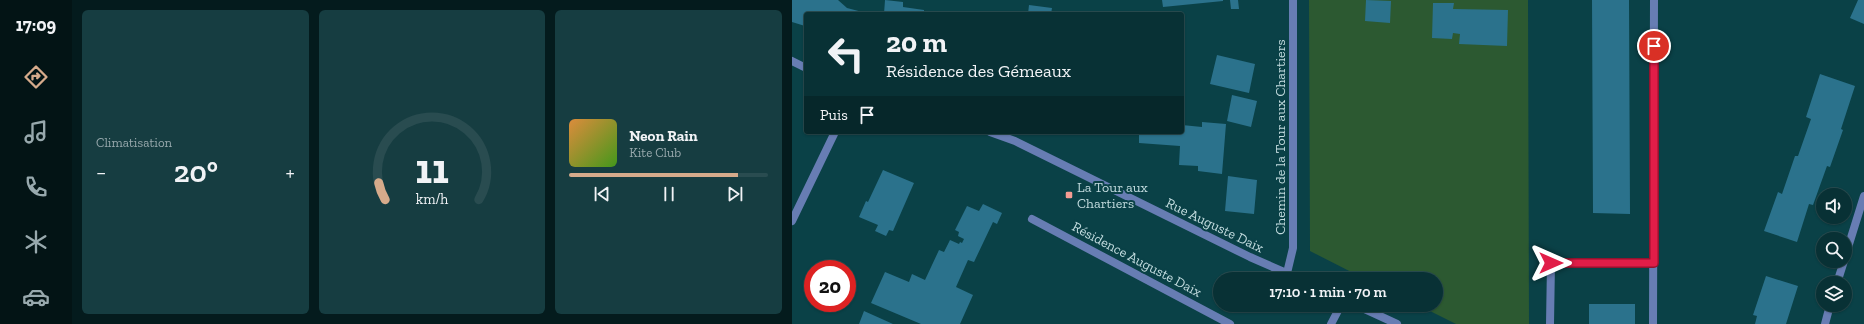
<!DOCTYPE html>
<html lang="fr">
<head>
<meta charset="utf-8">
<style>
  :root { --surface:#083135; --page:#163d41; --text:#f1f3f6; --muted:#98a9ad; --line:#294c50; --accent:#d6ab8b }
  body { margin:0; font-family:"Zilla Slab",serif; background:var(--page); color:var(--text); height:100vh; display:flex; flex-direction:column; font-size:15px; white-space:nowrap }
  * { box-sizing:border-box; margin:0 }
  p { font-size:13px; color:var(--muted) }
  .icon { flex:none; width:22px; height:22px; fill:none; stroke:currentColor; stroke-width:2; stroke-linecap:round; stroke-linejoin:round }
  .map { position:relative; flex:1; overflow:hidden }
  .side { display:flex; flex-direction:column; gap:10px; padding:10px; background:#041b1d; width:720px }
  .side>* { flex:none }
  .guide { position:absolute; left:12px; top:12px; width:380px; height:122px; border-radius:4px; box-shadow:0 1px 3px #0004,0 0 0 1px var(--line); background:#083135; color:var(--text); overflow:hidden }
  .tools { position:absolute; left:1024px; top:188px; display:grid; gap:8px }
  .tools a { display:grid; place-items:center; width:36px; height:36px; border-radius:50%; background:var(--surface); box-shadow:0 1px 3px #0004,0 0 0 1px var(--line); font-size:20px }
  .speed { position:absolute; left:12px; top:260px; display:flex; gap:8px; font-size:20px; font-weight:700; text-align:center }
  .speed>* { display:grid; place-content:center; width:52px; height:52px; border-radius:50%; background:var(--surface); box-shadow:0 1px 3px #0004,0 0 0 1px var(--line); line-height:1 }
  .speed .limit { border:6px solid #d22; background:#fff; color:#111 }
  .pin { position:absolute; display:grid; place-items:center; width:34px; height:34px; color:#fff; margin:-17px; border:2px solid #fff; border-radius:50%; box-shadow:0 1px 4px #0007 }
  .me { position:absolute; width:44px; margin:-22px; rotate:90deg; stroke-linejoin:round; filter:drop-shadow(0 0 3px #0008) }
  .turn { display:flex; align-items:center; gap:14px; height:84px; padding:0 16px; font-size:18px }
  .turn .icon { width:52px; height:52px; stroke-width:2.5 }
  .turn b { display:block; font-size:28px; line-height:34px }
  .then { display:flex; align-items:center; height:38px; padding:0 16px; background:#0003; gap:8px; font-size:15px }
  .big { font-size:30px; font-weight:600; line-height:1.1 }
  .side .tile { flex:1; display:flex; flex-direction:column; justify-content:center; gap:6px; min-width:0; padding:0 14px; border-radius:6px; background:var(--page) }
  .side .dial { align-items:center; gap:0 }
  .dial svg { height:104px; overflow:visible; fill:none; stroke:var(--line); stroke-width:7; stroke-linecap:round; text-anchor:middle }
  .dial text { fill:var(--text); stroke:none }
  .song { display:flex; align-items:center; gap:12px }
  .cover { width:48px; height:48px; border-radius:6px; background:linear-gradient(135deg,hsl(30 70% 55%),hsl(100 70% 35%)) }
  .played { height:4px; border-radius:2px; background:linear-gradient(90deg,var(--accent) 85%,var(--line) 85%) }
  .keys { display:flex; justify-content:space-around; direction:ltr }
  .heat { display:flex; justify-content:space-between; align-items:center; font-size:22px; direction:ltr }
  .side .tiles { flex:1; display:grid; gap:10px; grid-template-columns:repeat(3,1fr) }
  .trip { position:absolute; left:421px; top:272px; width:230px; height:40px; border-radius:20px; background:var(--surface); box-shadow:0 1px 3px #0004,0 0 0 1px var(--line); font-weight:600; line-height:40px; text-align:center }
  main { display:flex; flex:1; min-height:0 }
  .tab-bar { display:flex; flex-direction:column; width:72px; justify-content:space-around; align-items:center; background:#031415; color:var(--muted) }
  .tab-bar .icon { width:28px; height:28px }
  .tab-bar .on { color:var(--accent) }
  .tab-bar b { font-size:18px; color:var(--text) }
  .map>svg:first-child { display:block }
  .green { fill:#2c5931 }
  .building { fill:#2b728c }
  .lines { fill:none; stroke-linecap:round; stroke-linejoin:round }
  .lane { stroke:#677db3; stroke-width:8 }
  .street { stroke:#677db3; stroke-width:8 }
  .route-casing { stroke:#92132f; stroke-width:10 }
  .route { stroke:#e11d48; stroke-width:7 }
  .poi-dot { fill:#f59c93; stroke:#0a4147; stroke-width:1.5 }
  .labels { text-anchor:middle; stroke-width:4; stroke-linejoin:round; paint-order:stroke }
  .street-label { font-size:14px; fill:#c3dcdf; stroke:#0a4147 }
  .poi-label { font-size:14px; fill:#c3dcdf; stroke:#0a4147; text-anchor:start }
</style>
</head>
<body>
<main>
<nav class="tab-bar">
<b>17:09</b>
<svg class="icon on" aria-label="directions" viewBox="0 0 24 24"><path d="M12 3l9 9-9 9-9-9zM9 14v-3h6M13 9l2 2-2 2"/></svg>
<svg class="icon" aria-label="music" viewBox="0 0 24 24"><path d="M9 18V5l10-2v13"/><circle cx="6" cy="18" r="3"/><circle cx="16" cy="16" r="3"/></svg>
<svg class="icon" aria-label="phone" viewBox="0 0 24 24"><path d="M5 4h4l2 5-3 2q2 4 5 5l2-3 5 2v4C11 20 4 13 5 4z"/></svg>
<svg class="icon" aria-label="climate" viewBox="0 0 24 24"><path d="M12 3v18M4 7l16 10M4 17L20 7"/></svg>
<svg class="icon" aria-label="car" viewBox="0 0 24 24"><path d="M5 17H2v-5l4-1 3-4h7l3 4 3 1v5h-3M9 17h6M6 11h13"/><circle cx="7" cy="17" r="2"/><circle cx="17" cy="17" r="2"/></svg>
</nav>
<section class="side">
<div class="tiles">
<div class="tile"><p>Climatisation</p>
<div class="heat"><a>−</a><b class="big">20°</b><a>+</a></div>
</div>
<div class="tile dial"><svg viewBox="0 0 100 80">
<path d="M14 69A42 42 0 1 1 86 69"/>
<path d="M14 69A42 42 0 0 1 9 56" stroke="#d6ab8b"/>
<text x="50" y="56" font-size="32" font-weight="700">11</text>
<text x="50" y="72" font-size="11">km/h</text>
</svg></div>
<div class="tile">
<div class="song"><i class="cover"></i><div><b>Neon Rain</b><p>Kite Club</p></div></div>
<div class="played"></div>
<div class="keys"><svg class="icon" aria-label="previous" viewBox="0 0 24 24"><path d="M18 5L8 12l10 7zM5 5v14"/></svg><svg class="icon" aria-label="pause" viewBox="0 0 24 24"><path d="M8 5v14M16 5v14"/></svg><svg class="icon" aria-label="next" viewBox="0 0 24 24"><path d="M6 5l10 7-10 7zM19 5v14"/></svg></div>
</div>
</div>
</section>
<div class="map">
<svg width="1072" height="324" viewBox="0 0 1072 324">
  <rect width="100%" height="100%" fill="#0a4147"/>
  <!-- green -->
  <path class="green" d="M517 0H736L737 324H664L626 305H644V279H573L518 251Z"/>
  <!-- building -->
  <path class="building" d="M0 0H46L55 8 78 14H14L13 26 0 22Z
    M93 0 111 2V7L132 10V14H92Z
    M370 0H431V1L371 7Z
    M438 0H446L447 9H439Z
    M574 0 599 1 598 23 573 21Z
    M800 0H837L838 214 801 213Z
    M1066 0H1072V24L1058 18Z
    M641 3H662L661 9 716 10 715 46 667 44 668 34 661 33 660 39 640 38Z
    M237 5 260 8 259 14H236Z
    M425 55 463 64 457 93 418 84Z
    M1028 74 1063 86 1049 129 1051 130 1038 167 1035 166 1021 205 1017 204 1005 242 972 231 986 192 990 194 1003 156H1006L1019 119 1014 117Z
    M440 95 465 101 459 127 435 121Z
    M410 122 434 124 430 174 406 171V166L387 165 388 146 347 143V132H390V125L410 127Z
    M91 170 122 183 101 231 97 230 94 236 83 231 86 225 67 217 74 201 76 202Z
    M436 176 465 180 462 214 433 211Z
    M191 204 210 213 205 224 201 222 182 262 176 260 164 287 181 295 168 324H129L79 303 93 272 117 282 120 274 133 280 147 250 152 252 158 240 167 244 168 242 170 243 172 239 166 236 167 232 163 230 175 206 187 211Z
    M974 276 1006 286 994 324H963L965 316 961 315Z
    M797 304H843V324H797Z
    M72 311 101 324H67Z"/>
  <g class="lines">
    <!-- lane -->
    <path class="lane" d="M758 324 759 263H862"/>
    <!-- street -->
    <path class="street" d="M0 61 14 68
      M198 132 223 141 458 257 508 279
      M240 219 438 324
      M0 221 43 132
      M1053 257 1072 196
      M495 273 501 248V0
      M1045 283 1052 261
      M564 305 605 324
      M539 324 549 305
      M861 324 862 0
      M1033 324 1038 305"/>
  </g>
  <g class="lines">
    <defs>
      <path id="route" d="M759 263H862V46"/>
    </defs>
    <!-- route casing -->
    <use href="#route" class="route-casing"/>
    <!-- route -->
    <use href="#route" class="route"/>
  </g>
  <!-- markers -->
  <rect class="poi-dot" x="273" y="191" width="8" height="8" rx="2"/>
  <g class="labels">
    <!-- street labels -->
    <g class="street-label">
      <text transform="translate(488 137) rotate(-90)" y="5">Chemin de la Tour aux Chartiers</text>
      <text transform="translate(423 225) rotate(26)" y="5">Rue Auguste Daix</text>
      <text transform="translate(345 259) rotate(28)" y="5">Résidence Auguste Daix</text>
    </g>
    <!-- poi labels -->
    <g class="poi-label">
      <text x="285" y="192">La Tour aux<tspan x="285" dy="16">Chartiers</tspan></text>
    </g>
  </g>
</svg>
<div class="tools">
<a><svg class="icon" aria-label="sound" viewBox="0 0 24 24"><path d="M4 9h4l5-4v14l-5-4H4zM17 9q2 3 0 6"/></svg></a>
<a><svg class="icon" aria-label="search" viewBox="0 0 24 24"><circle cx="10" cy="10" r="6"/><path d="M15 15l6 6"/></svg></a>
<a><svg class="icon" aria-label="layers" viewBox="0 0 24 24"><path d="M12 4l9 5-9 5-9-5zM3 14l9 5 9-5"/></svg></a>
</div>
<div class="speed"><div class="limit">20</div></div>
<div class="pin" style="left:862px;top:46px;background:#d93025"><svg class="icon" aria-label="arrive" viewBox="0 0 24 24"><path d="M6 21V4h12l-3 4 3 4H6"/></svg></div>
<svg class="me" style="left:759px;top:263px" viewBox="-20 -20 40 40"><path d="M0-17L14 15 0 8-14 15z" fill="#e11d48" stroke="#fff" stroke-width="4"/></svg>
<div class="trip">17:10 · 1 min · 70 m</div>
<div class="guide">
<div class="turn"><svg class="icon" aria-label="left" viewBox="0 0 24 24"><path d="M17 20v-9H6M10 6l-5 5 5 5"/></svg><div><b>20 m</b>Résidence des Gémeaux</div></div>
<div class="then">Puis<svg class="icon" aria-label="arrive" viewBox="0 0 24 24"><path d="M6 21V4h12l-3 4 3 4H6"/></svg></div>
</div>
</div>
</main>
</body>
</html>
